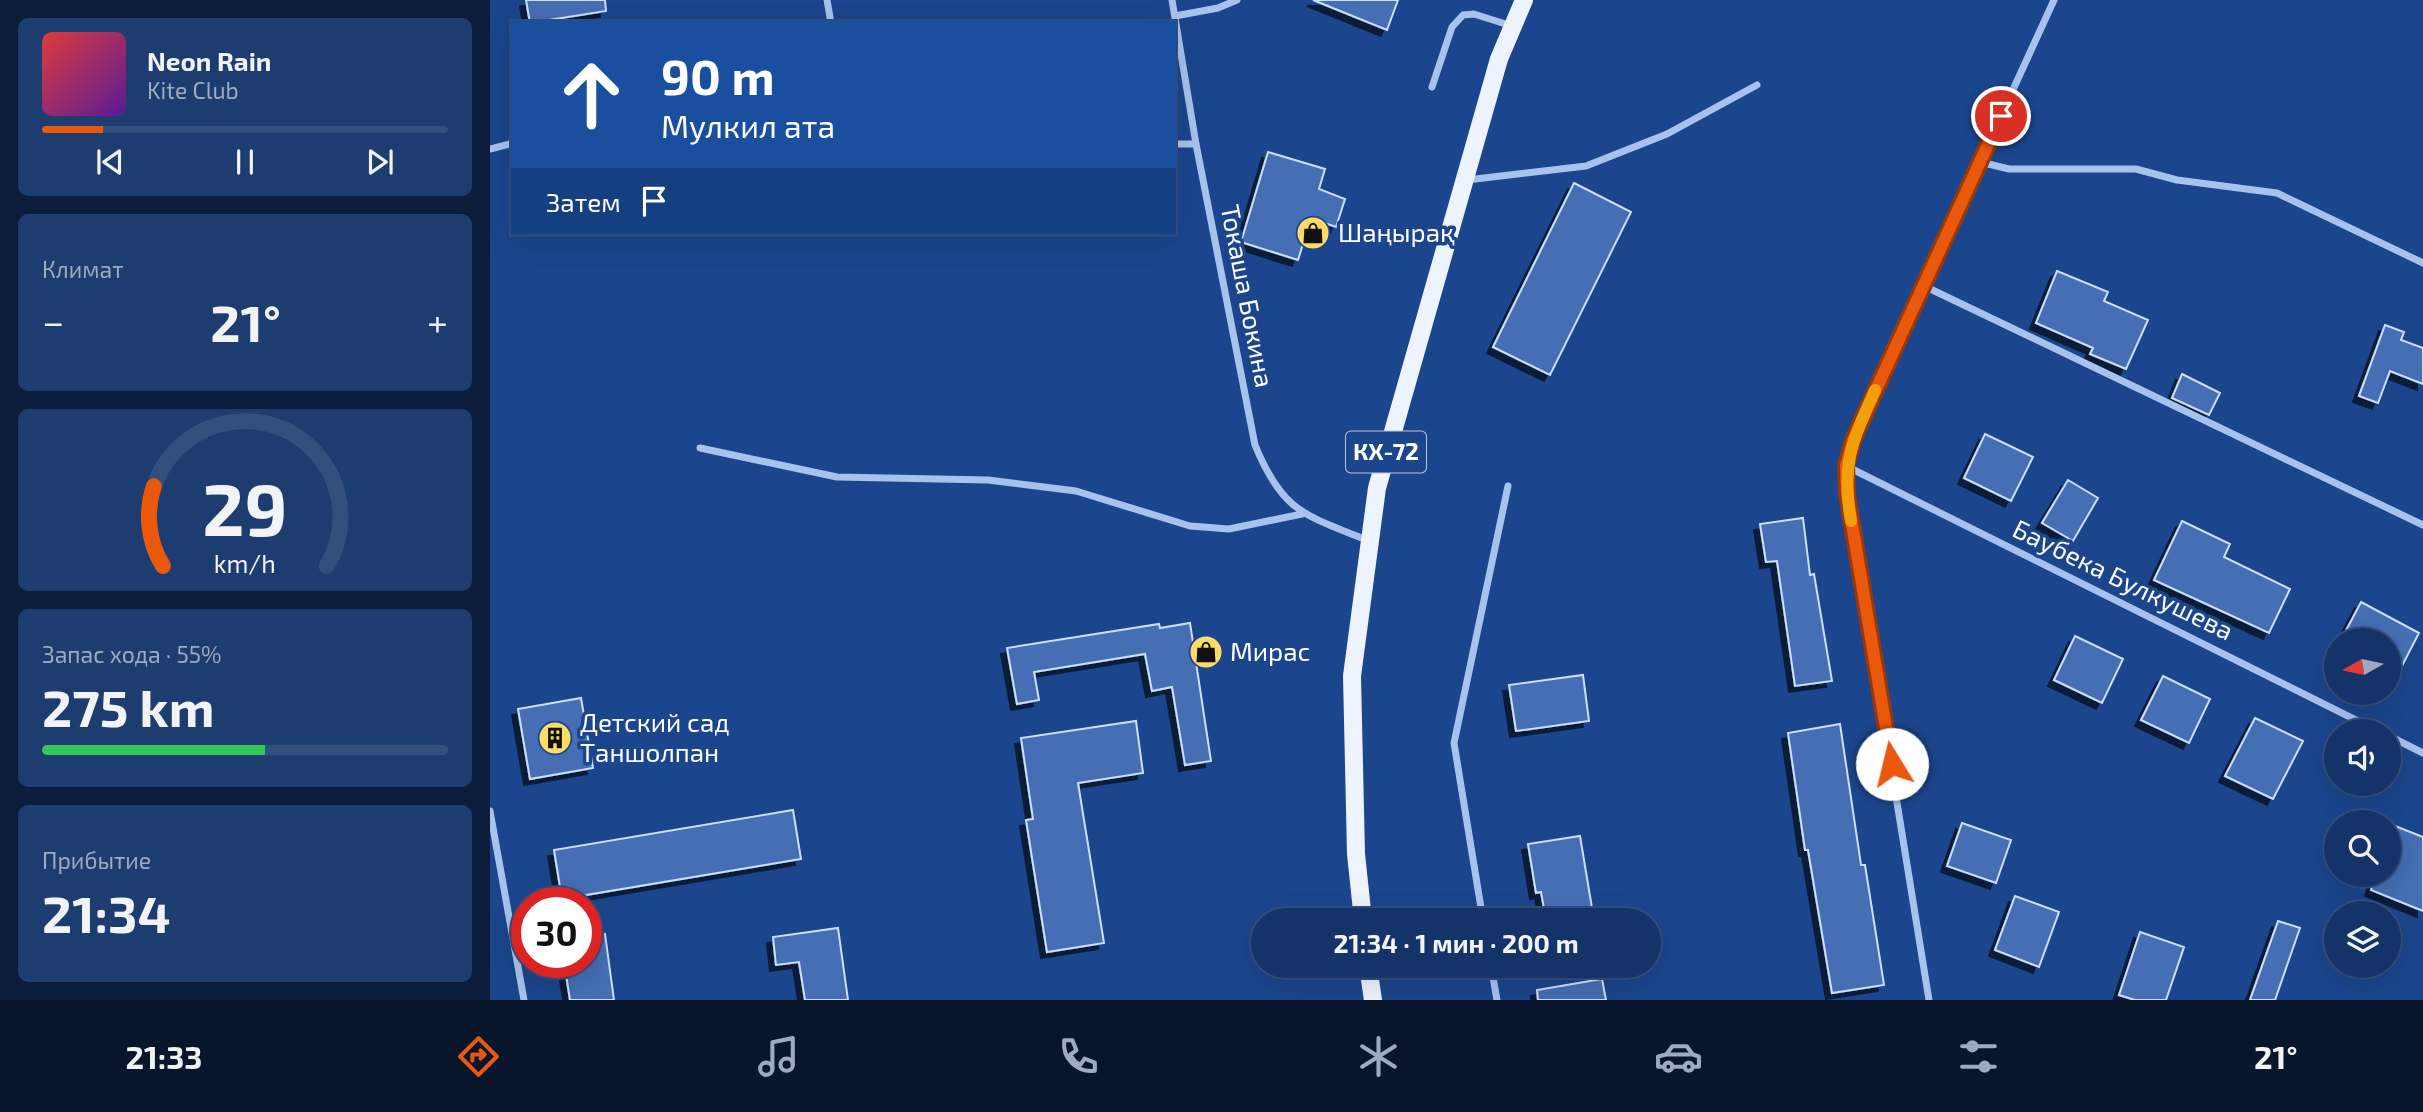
<!DOCTYPE html>
<html lang="ru">
<head>
<meta charset="utf-8">
<style>
  :root { --surface:#143469; --page:#1d3c6f; --text:#f1f3f6; --muted:#9daac0; --line:#334f7d; --accent:#ea580c }
  body { margin:0; font-family:"Exo 2",sans-serif; background:var(--page); color:var(--text); height:100vh; display:flex; flex-direction:column; font-size:26px; white-space:nowrap }
  * { box-sizing:border-box; margin:0 }
  p { font-size:23px; color:var(--muted) }
  .icon { flex:none; width:38px; height:38px; fill:none; stroke:currentColor; stroke-width:2; stroke-linecap:round; stroke-linejoin:round }
  .map { position:relative; flex:1; overflow:hidden }
  .details { display:flex; flex-direction:column; gap:18px; padding:18px; background:#0b1d3a; width:490px }
  .details>* { flex:none }
  .banner { position:absolute; left:21px; top:21px; width:665px; height:214px; border-radius:0px; box-shadow:0 7px 28px #0002,0 0 0 2px var(--line); background:#1a4fa0; color:#fff; overflow:hidden }
  .needle { width:46px; rotate:261deg }
  .tools { position:absolute; left:1834px; top:628px; display:grid; gap:14px }
  .tools a { display:grid; place-items:center; width:77px; height:77px; border-radius:50%; background:var(--surface); box-shadow:0 7px 28px #0002,0 0 0 2px var(--line); font-size:35px }
  .speed { position:absolute; left:21px; top:887px; display:flex; gap:14px; font-size:35px; font-weight:700; text-align:center }
  .speed>* { display:grid; place-content:center; width:91px; height:91px; border-radius:50%; background:var(--surface); box-shadow:0 7px 28px #0002,0 0 0 2px var(--line); line-height:1 }
  .speed .limit { border:10px solid #d22; background:#fff; color:#111 }
  .pin { position:absolute; display:grid; place-items:center; width:60px; height:60px; color:#fff; margin:-30px; border:4px solid #fff; border-radius:50%; box-shadow:0 2px 7px #0007 }
  .me { position:absolute; width:77px; margin:-38px; rotate:351deg; stroke-linejoin:round; filter:drop-shadow(0 0 5px #0008) }
  .turn { display:flex; align-items:center; gap:24px; height:147px; padding:0 35px; font-size:32px }
  .turn .icon { width:91px; height:91px; stroke-width:2.5 }
  .turn b { display:block; font-size:49px; line-height:60px }
  .then { display:flex; align-items:center; height:66px; padding:0 35px; background:#0003; gap:14px; font-size:26px }
  .big { font-size:52px; font-weight:700; line-height:1.1 }
  .details .card { flex:1; display:flex; flex-direction:column; justify-content:center; gap:10px; min-width:0; padding:0 24px; border-radius:10px; background:var(--page) }
  .details .dial { align-items:center; gap:0 }
  .dial svg { height:182px; overflow:visible; fill:none; stroke:var(--line); stroke-width:7; stroke-linecap:round; text-anchor:middle }
  .dial text { fill:var(--text); stroke:none }
  .song { display:flex; align-items:center; gap:21px }
  .cover { width:84px; height:84px; border-radius:10px; background:linear-gradient(135deg,hsl(0 70% 55%),hsl(270 70% 35%)) }
  .played { height:7px; border-radius:4px; background:linear-gradient(90deg,var(--accent) 15%,var(--line) 15%) }
  .keys { display:flex; justify-content:space-around; direction:ltr }
  .heat { display:flex; justify-content:space-between; align-items:center; font-size:38px; direction:ltr }
  .charge { height:10px; border-radius:5px; background:linear-gradient(90deg,#34c759 55%,var(--line) 0) }
  .trip { position:absolute; left:761px; top:908px; width:410px; height:70px; border-radius:35px; background:var(--surface); box-shadow:0 7px 28px #0002,0 0 0 2px var(--line); font-weight:700; line-height:70px; text-align:center }
  .menu { display:flex; height:112px; justify-content:space-around; align-items:center; background:#08152a; color:var(--muted) }
  .menu .icon { width:49px; height:49px }
  .menu .current { color:var(--accent) }
  .menu b { font-size:32px; color:var(--text) }
  main { display:flex; flex:1; min-height:0 }
  .map>svg:first-child { display:block }
  .building { fill:#446eb4; stroke:#cddef9; stroke-width:2; filter:url(#shadow) }
  .lines { fill:none; stroke-linecap:round; stroke-linejoin:round }
  .minor { stroke:#a7c2ed; stroke-width:7 }
  .primary { stroke:#edf3ff; stroke-width:18 }
  .route-casing { stroke:#983908; stroke-width:18 }
  .route { stroke:#ea580c; stroke-width:12 }
  .slow { stroke:#f59e0b; stroke-width:12 }
  .labels { text-anchor:middle; stroke-width:7; stroke-linejoin:round; paint-order:stroke }
  .shield { fill:#1b458c; stroke:#bbc7dc; stroke-width:2 }
  .shield-label { font-size:24px; font-weight:bold; fill:#fff }
  .poi-label { font-size:26px; fill:#fff; stroke:#1b458c; text-anchor:start }
  .street-label { font-size:26px; fill:#fff; stroke:#1b458c }
</style>
</head>
<body>
<main>
<section class="details">
<div class="card">
<div class="song"><i class="cover"></i><div><b>Neon Rain</b><p>Kite Club</p></div></div>
<div class="played"></div>
<div class="keys"><svg class="icon" aria-label="previous" viewBox="0 0 24 24"><path d="M18 5L8 12l10 7zM5 5v14"/></svg><svg class="icon" aria-label="pause" viewBox="0 0 24 24"><path d="M8 5v14M16 5v14"/></svg><svg class="icon" aria-label="next" viewBox="0 0 24 24"><path d="M6 5l10 7-10 7zM19 5v14"/></svg></div>
</div>
<div class="card"><p>Климат</p>
<div class="heat"><a>−</a><b class="big">21°</b><a>+</a></div>
</div>
<div class="card dial"><svg viewBox="0 0 100 80">
<path d="M14 69A42 42 0 1 1 86 69"/>
<path d="M14 69A42 42 0 0 1 10 34" stroke="#ea580c"/>
<text x="50" y="56" font-size="32" font-weight="700">29</text>
<text x="50" y="72" font-size="11">km/h</text>
</svg></div>
<div class="card"><p>Запас хода · 55%</p><b class="big">275 km</b><div class="charge"></div></div>
<div class="card"><p>Прибытие</p><b class="big">21:34</b></div>
</section>
<div class="map">
<svg width="1933" height="1000" viewBox="0 0 1933 1000">
  <defs>
    <filter id="shadow"><feDropShadow dx="-6" dy="6" stdDeviation="0" flood-color="#0009"/></filter>
  </defs>
  <rect width="100%" height="100%" fill="#1b458c"/>
  <!-- building -->
  <path class="building" d="M36 0H115L116 11 40 23Z
    M823 0H908L897 30Z
    M778 152 835 169 829 189 855 199 846 227 821 218 808 260 751 242Z
    M1084 183 1141 212 1060 375 1003 347Z
    M1567 271 1618 292 1614 301 1658 320 1636 369 1600 354 1603 348 1546 323Z
    M1895 325 1914 332 1911 340 1933 348V384L1900 371 1888 403 1869 396Z
    M1692 374 1730 393 1719 415 1682 398Z
    M1495 434 1543 457 1521 501 1474 478Z
    M1578 480 1608 498 1583 541 1552 523Z
    M1313 518 1320 575 1324 574 1342 681 1305 686 1287 561 1276 562 1270 524Z
    M1692 521 1740 544 1734 557 1800 589 1779 633 1664 580Z
    M1871 602 1929 633 1899 691V640H1851Z
    M700 623 721 761 695 765 682 687 662 691 655 654 544 672 549 700 527 704 517 648 669 624 670 628Z
    M1585 636 1633 659 1612 703 1564 680Z
    M1093 675 1099 721 1026 731 1019 685Z
    M1673 676 1720 699 1699 743 1651 720Z
    M91 698 103 768 40 779 28 709Z
    M1765 718 1813 741 1783 799 1735 776Z
    M646 721 653 773 588 783 614 943 557 952 536 820 543 819 531 738Z
    M1350 724 1371 865H1375L1394 985 1342 993 1318 850H1315L1298 733Z
    M303 810 311 859 72 899 64 850Z
    M1472 823 1521 840 1506 883 1457 866Z
    M1905 826 1933 837V911L1881 890 1886 875H1899V843Z
    M1090 836 1104 920H1056L1051 892 1046 893 1038 844Z
    M1525 896 1569 912 1549 967 1505 950Z
    M1788 921 1810 928 1785 1000H1760Z
    M348 928 358 1000H315L309 962 286 965 283 937Z
    M1650 932 1694 947 1676 1000H1645L1629 995Z
    M115 934 124 1000H80L74 962H96V937Z
    M1112 979 1116 1000H1048L1047 990Z"/>
  <g class="lines">
    <!-- minor -->
    <path class="minor" d="M337 0 341 23
      M682 0 706 144 765 445C793 513 815 515 879 541
      M685 16 728 8 747 0
      M942 87 962 27 973 15 984 14 1022 26
      M684 144H706
      M0 149 23 143
      M1490 162 1519 169H1646L1687 180 1787 193 1933 263
      M977 180 1096 166 1177 134 1267 85
      M1432 285 1933 525
      M210 448 347 477 498 480 586 491 700 526 739 529 812 514
      M1356 466 1890 732
      M1899 736 1933 753
      M0 811 34 1000
      M993 920 964 743 1018 486
      M1001 966 1007 1000
      M1439 1000 1357 494 1356 466 1363 440 1564 0"/>
    <!-- primary -->
    <path class="primary" d="M873 920 866 854 862 676 887 488 1009 59 1034 0
      M878 966 883 1000"/>
  </g>
  <g class="lines">
    <defs>
      <path id="route" d="M1402 764 1357 494 1356 466 1363 440 1511 116"/>
    </defs>
    <!-- route casing -->
    <use href="#route" class="route-casing"/>
    <!-- route -->
    <use href="#route" class="route"/>
    <!-- slow -->
    <path class="slow" d="M1361 521C1351 463 1362 442 1385 390"/>
  </g>
  <!-- icons -->
  <defs>
    <symbol id="shop-disc" viewBox="-11 -11 22 22"><circle r="9.5" fill="#fedc64" stroke="#1b458c"/><path d="M-5-2.5h2.3a2.7 3.5 0 0 1 5.4 0H5L5.5 6h-11ZM-1.5-2.5h3a1.5 2.3 0 0 0-3 0Z" fill="#111"/></symbol>
    <symbol id="building-disc" viewBox="-11 -11 22 22"><circle r="9.5" fill="#fedc64" stroke="#1b458c"/><path d="M-4-6H4V6H1V3H-1V6H-4ZM-2.5-4.3h1.7v1.8h-1.7ZM.8-4.3h1.7v1.8H.8ZM-2.5-1h1.7V.8h-1.7ZM.8-1h1.7V.8H.8Z" fill="#111"/></symbol>
  </defs>
  <g fill-rule="evenodd">
    <use href="#shop-disc" x="804" y="214" width="38" height="38"/>
    <use href="#shop-disc" x="697" y="633" width="38" height="38"/>
    <use href="#building-disc" x="46" y="719" width="38" height="38"/>
  </g>
  <g class="labels">
    <!-- shield labels -->
    <rect class="shield" x="856" y="431.5" width="80" height="41" rx="5"/>
    <g class="shield-label">
      <text x="896" y="460">КХ-72</text>
    </g>
    <!-- poi labels -->
    <g class="poi-label">
      <text x="848" y="242">Шаңырақ</text>
      <text x="740" y="661">Мирас</text>
      <text x="90" y="732">Детский сад<tspan x="90" dy="30">Таншолпан</tspan></text>
    </g>
    <!-- street labels -->
    <g class="street-label">
      <text transform="translate(757 296) rotate(79)" y="9">Токаша Бокина</text>
      <text transform="translate(1633 580) rotate(26)" y="9">Баубека Булкушева</text>
    </g>
  </g>
</svg>
<div class="tools">
<a><svg class="needle" viewBox="-14 -14 28 28"><path d="M0-13l5 13h-10z" fill="#e53935"/><path d="M0 13l5-13h-10z" fill="#9daac0"/></svg></a>
<a><svg class="icon" aria-label="sound" viewBox="0 0 24 24"><path d="M4 9h4l5-4v14l-5-4H4zM17 9q2 3 0 6"/></svg></a>
<a><svg class="icon" aria-label="search" viewBox="0 0 24 24"><circle cx="10" cy="10" r="6"/><path d="M15 15l6 6"/></svg></a>
<a><svg class="icon" aria-label="layers" viewBox="0 0 24 24"><path d="M12 4l9 5-9 5-9-5zM3 14l9 5 9-5"/></svg></a>
</div>
<div class="speed"><div class="limit">30</div></div>
<div class="pin" style="left:1511px;top:116px;background:#d93025"><svg class="icon" aria-label="arrive" viewBox="0 0 24 24"><path d="M6 21V4h12l-3 4 3 4H6"/></svg></div>
<svg class="me" style="left:1402px;top:764px" viewBox="-20 -20 40 40"><circle r="19" fill="#fff"/><path d="M0-13L10 11 0 6-10 11z" fill="#ea580c"/></svg>
<div class="trip">21:34 · 1 мин · 200 m</div>
<div class="banner">
<div class="turn"><svg class="icon" aria-label="ahead" viewBox="0 0 24 24"><path d="M12 20V5M6 11l6-6 6 6"/></svg><div><b>90 m</b>Мулкил ата</div></div>
<div class="then">Затем<svg class="icon" aria-label="arrive" viewBox="0 0 24 24"><path d="M6 21V4h12l-3 4 3 4H6"/></svg></div>
</div>
</div>
</main>
<nav class="menu">
<b>21:33</b>
<svg class="icon current" aria-label="directions" viewBox="0 0 24 24"><path d="M12 3l9 9-9 9-9-9zM9 14v-3h6M13 9l2 2-2 2"/></svg>
<svg class="icon" aria-label="music" viewBox="0 0 24 24"><path d="M9 18V5l10-2v13"/><circle cx="6" cy="18" r="3"/><circle cx="16" cy="16" r="3"/></svg>
<svg class="icon" aria-label="phone" viewBox="0 0 24 24"><path d="M5 4h4l2 5-3 2q2 4 5 5l2-3 5 2v4C11 20 4 13 5 4z"/></svg>
<svg class="icon" aria-label="climate" viewBox="0 0 24 24"><path d="M12 3v18M4 7l16 10M4 17L20 7"/></svg>
<svg class="icon" aria-label="car" viewBox="0 0 24 24"><path d="M5 17H2v-5l4-1 3-4h7l3 4 3 1v5h-3M9 17h6M6 11h13"/><circle cx="7" cy="17" r="2"/><circle cx="17" cy="17" r="2"/></svg>
<svg class="icon" aria-label="filters" viewBox="0 0 24 24"><path d="M4 7h16M4 17h16"/><circle cx="9" cy="7" r="2"/><circle cx="15" cy="17" r="2"/></svg>
<b>21°</b>
</nav>
</body>
</html>
